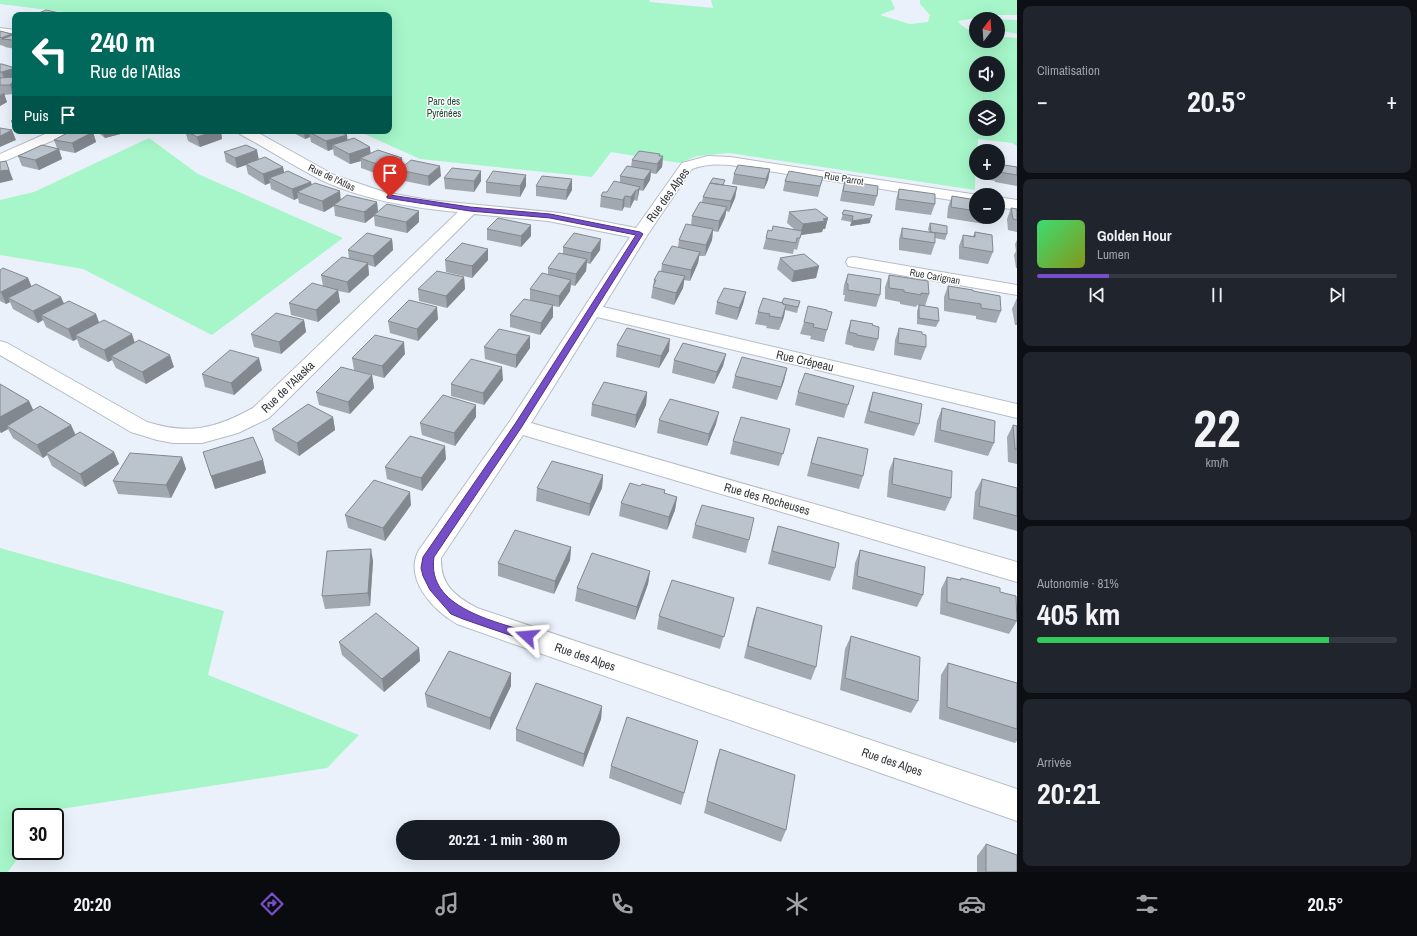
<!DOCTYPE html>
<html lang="fr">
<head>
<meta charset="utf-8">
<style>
  :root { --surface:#171b24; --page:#20242c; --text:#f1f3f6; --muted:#9ea1a6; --line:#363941; --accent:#764ec7 }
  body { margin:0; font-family:"Archivo Narrow",sans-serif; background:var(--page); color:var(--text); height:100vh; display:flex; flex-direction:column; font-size:15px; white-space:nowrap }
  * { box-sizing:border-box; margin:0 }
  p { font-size:13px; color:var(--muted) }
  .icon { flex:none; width:22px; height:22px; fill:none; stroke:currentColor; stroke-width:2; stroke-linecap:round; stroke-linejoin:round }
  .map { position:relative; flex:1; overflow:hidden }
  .sheet { display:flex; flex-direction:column; gap:6px; padding:6px; background:#0d0f14; width:400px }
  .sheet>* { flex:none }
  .hud { position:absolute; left:12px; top:12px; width:380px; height:122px; border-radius:8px; box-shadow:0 4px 16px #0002; background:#00695c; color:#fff; overflow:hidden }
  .needle { width:26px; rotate:17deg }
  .tools { position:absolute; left:969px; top:12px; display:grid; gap:8px }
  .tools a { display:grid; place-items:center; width:36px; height:36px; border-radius:50%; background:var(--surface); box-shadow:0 4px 16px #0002; font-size:20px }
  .speed { position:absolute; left:12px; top:808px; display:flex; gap:8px; font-size:20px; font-weight:700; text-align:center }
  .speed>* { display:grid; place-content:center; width:52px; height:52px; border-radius:50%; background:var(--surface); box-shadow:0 4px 16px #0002; line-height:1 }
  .speed .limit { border:2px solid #111; border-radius:6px; background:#fff; color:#111 }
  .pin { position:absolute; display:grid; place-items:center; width:34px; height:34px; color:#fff; margin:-41px -17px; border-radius:50% 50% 50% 0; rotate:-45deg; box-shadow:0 0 4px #0007 }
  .pin .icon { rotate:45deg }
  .me { position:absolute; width:44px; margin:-22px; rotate:289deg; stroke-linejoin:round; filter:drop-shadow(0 0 3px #0008) }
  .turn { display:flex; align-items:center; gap:14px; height:84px; padding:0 12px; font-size:18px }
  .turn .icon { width:52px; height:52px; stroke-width:2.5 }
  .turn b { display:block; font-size:28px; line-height:34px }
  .then { display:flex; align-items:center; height:38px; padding:0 12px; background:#0003; gap:8px; font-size:15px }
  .big { font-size:30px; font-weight:700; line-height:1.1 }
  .sheet .tile { flex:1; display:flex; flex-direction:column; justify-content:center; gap:6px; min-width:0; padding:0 14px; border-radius:8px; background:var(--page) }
  .sheet .dial { align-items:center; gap:0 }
  .dial b { font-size:52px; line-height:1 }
  .song { display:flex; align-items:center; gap:12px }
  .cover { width:48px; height:48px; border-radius:6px; background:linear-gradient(135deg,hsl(140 70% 55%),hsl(70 70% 35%)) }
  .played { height:4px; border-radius:2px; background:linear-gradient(90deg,var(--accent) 20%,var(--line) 20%) }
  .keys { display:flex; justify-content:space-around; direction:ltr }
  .heat { display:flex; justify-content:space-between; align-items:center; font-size:22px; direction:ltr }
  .charge { height:6px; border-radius:3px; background:linear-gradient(90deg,#34c759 81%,var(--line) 0) }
  .trip { position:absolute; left:396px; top:820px; width:224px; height:40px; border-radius:20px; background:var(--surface); box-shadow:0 4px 16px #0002; font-weight:700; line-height:40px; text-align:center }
  .dock { display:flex; height:64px; justify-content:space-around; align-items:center; background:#090b0e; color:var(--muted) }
  .dock .icon { width:28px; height:28px }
  .dock .current { color:var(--accent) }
  .dock b { font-size:18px; color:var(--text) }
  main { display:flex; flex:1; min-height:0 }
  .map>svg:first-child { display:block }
  .green { fill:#a6f6c9; fill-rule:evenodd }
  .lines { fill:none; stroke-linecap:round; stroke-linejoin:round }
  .minor-casing { stroke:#b6bdc7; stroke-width:2 }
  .minor { fill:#fff; fill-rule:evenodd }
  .wall { fill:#a1a8af }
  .shaded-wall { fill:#83888f }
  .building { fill:#bbc3cc; stroke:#83888f }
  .route { fill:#764ec7; stroke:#4d3381 }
  .labels { text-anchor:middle; stroke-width:3; stroke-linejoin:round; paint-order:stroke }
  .far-park-label { font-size:10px; fill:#1e4933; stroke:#fefefe }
  .far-street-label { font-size:10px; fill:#33363a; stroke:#fefefe }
  .street-label { font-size:12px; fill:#33363a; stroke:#fefefe }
</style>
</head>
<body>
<main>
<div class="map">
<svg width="1017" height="872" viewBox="0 0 1017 872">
  <rect width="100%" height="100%" fill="#eaf1fb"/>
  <!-- green -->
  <path class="green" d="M0 0H649L650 2 713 8 711 0H891L895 9 880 15 910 24 928 22 930 15 920 4V0H1017V15H991L958 21C962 27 969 31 976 32V41H998V36L1017 38V146L1012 143 978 139V151H976L975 190 729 153 697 156 680 163 611 152 592 177 420 159 358 131H389V15H88L0 4ZM976 63H998V85H976ZM976 107H998V129H976Z
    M989 19H993L1017 20V34L998 30V19Z
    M149 138 198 174 343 238 212 335 83 269 0 255V200L34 192Z
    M0 548 224 611 208 675 359 735 327 768 54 810 49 817H21V851H23L8 872H0Z"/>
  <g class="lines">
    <defs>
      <path id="minor" d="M0 28 15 30V36L0 34Z
        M52 131H70L68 134 0 163V154Z
        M238 131H255L334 175 384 192 428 200 560 213 636 228 682 163 708 156 730 157 978 195H976V204L730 165C717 164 705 164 692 169L648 234 603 307 1017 404V418L597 317 531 423 1017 562V582L523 435 441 558C440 585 455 596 477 608L1017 789V821L457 624C434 611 403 579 419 550L510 421 630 237 548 221 474 214 269 418 238 433 202 443H173L157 440 131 432 0 355V341L7 343 147 422C189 435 215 429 253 408L458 212C412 208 365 200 323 181 295 167 268 149 240 134Z
        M998 197 1017 200V210L998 207Z
        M854 257 1017 285V295L848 266 846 262 848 258Z"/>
    </defs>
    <!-- minor casing -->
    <use href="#minor" class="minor-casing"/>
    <!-- minor -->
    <use href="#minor" class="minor"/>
  </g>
  <!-- wall -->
  <path class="wall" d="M0 31 12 34V35L15 34V49L5 47 4 46 0 45Z
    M0 64 15 68V92L13 94 4 95 7 102 0 106Z
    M15 119V130H14L11 121Z
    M18 131H37L32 134Z
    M96 131H132L105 138Z
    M181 131H221L222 139 200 147 188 141 186 134Z
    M290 131H339L347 135V140L371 153 403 166 441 176 429 186 400 180 399 171 386 177 361 168V161L350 164 334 155 333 149 328 151 311 142 310 137 305 139Z
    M93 132 96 142 75 153 59 150 62 159 39 170 22 166 18 156 57 148 54 140Z
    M224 152 259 159 283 167 284 172 311 182 312 185 341 200 377 202 378 212 419 222 407 233 375 226 374 216 365 223 335 216 334 206 324 212 299 203 298 198 294 200 271 189 270 183 265 185 248 174 246 165 237 168 226 162Z
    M660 154 659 156H663L662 167 656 174 651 173 650 180 643 191 639 190 638 197 637 201 634 200 630 208 624 207 622 211 600 207 601 196 607 192 620 182V176L631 167 632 160Z
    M998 164 1017 167V186L995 182V181L985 179V173H998Z
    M770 169 768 180 764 189 732 184 734 174Z
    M823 177 818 197 783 191 785 181Z
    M444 178 481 181 474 192 445 189Z
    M845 181 877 196 874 206 840 201 842 191Z
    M486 182 526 186 520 197 486 193Z
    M724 185 737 187 735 198 729 212 726 211 725 217 718 232 713 231 712 240 705 256H699L698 263 690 281 684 280 683 288 674 305 651 298 654 280 661 272 662 264 678 247 679 240 691 225 692 216 702 202 703 197Z
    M536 186 572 190 566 200 536 196Z
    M899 189 935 204 931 215 895 210 896 200Z
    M952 196 976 200V217H987L984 224 947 218 948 207Z
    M1011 208 1017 209V232L1008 230 1007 219Z
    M844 210 870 223 850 226 851 222 841 220Z
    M789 212 828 218 825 229H823L822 232 801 235 797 250 794 249 793 254 763 249 766 238 772 231 794 229 787 223Z
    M930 223 947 234 945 240 935 238V243L931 255 899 250V239L902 228 929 232 928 229Z
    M487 229 531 236 521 247 487 240Z
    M975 232 993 252 988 264 959 259V246L963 235 973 236Z
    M392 239 393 250 375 267 368 265 369 275 349 293 338 291 340 302 318 322 291 315 289 303 323 286 321 275 349 259 348 250Z
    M1017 240V268H1016L1014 255 1016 251 1015 244Z
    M563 247 600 250 590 264 587 263 586 271 575 286 571 285 570 291 559 307 553 306V317L540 335 510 327V315L530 300V289L548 274V268L563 254Z
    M780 258 819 266 816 278 792 282 777 269Z
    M445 260H488L472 278 446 272Z
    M0 270 28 278 31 286 64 303 96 314 99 322 135 343 174 367 146 384 116 368 112 360 108 362 80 347 77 339 73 341 46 327 43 320 38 323 13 309 10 302 6 304 0 301Z
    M848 274 880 295 876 307 844 301 845 295H843L844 285Z
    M889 275 929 294 925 306 917 305 916 307 900 304V302L885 299V287Z
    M464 277 465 289 447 308 419 301 418 289Z
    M948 286 973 291 1001 311 996 323 976 319V316L944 311V297Z
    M746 292 743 304 737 320 715 314 717 302Z
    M1017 298V325H1015L1012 309Z
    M800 301 797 313 785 310 779 330 766 328 767 326 755 324 758 312 782 302Z
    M919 305 939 321 936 327 917 324V311Z
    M827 311V330L824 342 810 339 811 336 800 334 804 322Z
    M438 319 418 341 390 333 388 321Z
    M304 320 306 332 281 354 254 347 251 334Z
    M851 320 872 325 878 339 874 351 853 347V346L845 344 847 332Z
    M899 328 922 334 926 347 921 360 894 355 895 340Z
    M617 345 669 351 659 368 616 357Z
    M484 347 530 348 516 368 485 359Z
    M405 354 384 378 354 370 352 358Z
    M726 354 723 366 714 384 672 373 674 360Z
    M787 368 784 381 777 400 732 388 735 376Z
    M262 370 234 395 205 387 202 374Z
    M372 375 374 388 350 414 319 405 316 392Z
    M503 380 484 405 451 396V384Z
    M0 384 29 401 33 410 71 425 76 435 114 452 119 464 85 487 52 466 47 455 43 458 13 438 8 429 1 433 0 432Z
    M647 392 646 405 635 428 591 416 592 404Z
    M798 392 848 405 844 418 795 405Z
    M873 392 919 424 914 436 864 423 869 404Z
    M476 405V417L455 446 422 435 420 423Z
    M942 408 994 443 988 456 934 442 937 421Z
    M333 417 335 430 299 456 275 441 272 429Z
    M659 420 716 424 707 446 657 433Z
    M1013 425 1017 426V464L1008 462 1007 437Z
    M790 429 779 466 730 454 733 441Z
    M818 437 863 476 859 489 807 476 814 449Z
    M203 452 263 460 266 473 215 489Z
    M182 457 186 469 171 498 118 494 113 481Z
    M894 458 951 498 945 511 887 497 889 471Z
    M446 459 422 491 387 479 385 467Z
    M603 475 602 488 589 516 536 501 537 488Z
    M982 479 1017 488V531L973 519 975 492Z
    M640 486 665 490V494L677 497 675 510 667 530 619 516 621 503Z
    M411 505 385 541 348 528 345 515Z
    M695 525 749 540 746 553 692 538Z
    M778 526 835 568 830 581 768 564 774 539Z
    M571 547 570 560 554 594 498 576V563Z
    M860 550 923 595 917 607 852 589 855 563Z
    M373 561 370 606 325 609 322 596Z
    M650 571 648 584 635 620 575 601 577 588Z
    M947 577 960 580 961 578 1000 592 1017 621 1009 634 940 614 941 589Z
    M734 598 720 649 657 629 659 616Z
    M757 607 816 667 811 680 744 658 753 619Z
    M851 636 918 701 911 713 840 690 845 649Z
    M339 642 419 648 420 661 384 692 342 655Z
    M948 663 1017 683V741L1015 743 939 719 941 675Z
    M511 686 490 730 427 707 425 694Z
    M602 706 601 719 583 767 516 741V729Z
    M698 741 681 805 609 778 611 766Z
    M720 749 786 830 781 842 704 813 716 761Z
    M986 844 1017 872H977V856Z"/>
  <!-- shaded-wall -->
  <path class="shaded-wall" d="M12 34 14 40 15 39V49L12 40 2 39 1 38Z
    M15 68V78L5 81 2 72Z
    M15 79V92L13 94 10 85Z
    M4 93 7 102 0 106V95Z
    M12 130 16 140 0 147V136Z
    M31 131H37L32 134Z
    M102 131H132L105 138Z
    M215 131H221L222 139 200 147 197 137Z
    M304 131H324L309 132 310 137 305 139Z
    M93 132 96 142 75 153 72 143Z
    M347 135 348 145H332L333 149 328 151 326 141Z
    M370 147 371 157 360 158 361 161 350 164 349 154Z
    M59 149 62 159 39 170 35 160Z
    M257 150 259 160 246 164V165L237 168 235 158Z
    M660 154 659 162 663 156 662 167 656 174 659 156Z
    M402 158 403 169 399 170V171L386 177 385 167Z
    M6 161 13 180 0 183V171Z
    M440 166 441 176 429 186 428 176Z
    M283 167 285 178H269L270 183 265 185 263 174Z
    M770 169 768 180 764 189 766 179Z
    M651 170 650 180 643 191 644 180Z
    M481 171V181L474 192V181Z
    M526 175V186L520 197V186Z
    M572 179V190L566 200 567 190Z
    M311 182 313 192H297L298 198 294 200 292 189Z
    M640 187 638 197 637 201 638 190Z
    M737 187 735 198 729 212 731 201Z
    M636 190 634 200 630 208 631 197Z
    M340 191 341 202 334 205V206L324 212 322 201Z
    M625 196 624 207 622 211 623 200Z
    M377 202 378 213 374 215V216L365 223 364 212Z
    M727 207 725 217 718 232 719 221Z
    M419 211V222L407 233 406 222Z
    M828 218 825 229H823L822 232 801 235 797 250 801 235H800L803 224Z
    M871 218 870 223 850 226 852 221Z
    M531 225V236L521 247V236Z
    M713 229 712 240 705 256 706 245Z
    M392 239 393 250 375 267 373 256Z
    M601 239 600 250 590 264 591 253Z
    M488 249V260L472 278V266Z
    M700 252 698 263 690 281 691 270Z
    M587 259 586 271 575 286 576 274Z
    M368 263 369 275 349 293 347 282Z
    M819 266 816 278 792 282 794 271Z
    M685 276 683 288 674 305 676 293Z
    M464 277 465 289 447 308 446 296Z
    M28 278 33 290 8 298 10 302 6 304 1 292Z
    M571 280 570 291 559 307V296Z
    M338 290 340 302 318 322 316 310Z
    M746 292 743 304 737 320 739 308Z
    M61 297 66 308 41 315 43 320 38 323 33 311Z
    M553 305V317L540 335 541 323Z
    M786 305 784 317 779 330 782 318Z
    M437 307 438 319 418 341 417 329Z
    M96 314 100 326 75 335 77 339 73 341 68 329Z
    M304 320 306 332 281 354 279 342Z
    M132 334 136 346 111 356 112 360 108 362 104 350Z
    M530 336V348L516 368V355Z
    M670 339 669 351 659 368 661 356Z
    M404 342 405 354 384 378 382 366Z
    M726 354 723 366 714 384 717 372Z
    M170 355 174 367 146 384 142 372Z
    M259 358 262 370 234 395 231 383Z
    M502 367 503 380 484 405 483 393Z
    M787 368 784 381 777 400 781 387Z
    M372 375 374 388 350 414 348 402Z
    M647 392 646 405 635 428 636 415Z
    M29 401 35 414 7 426 8 429 1 433 0 430V417Z
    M476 405V417L455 446 454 433Z
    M719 412 716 424 707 446 709 434Z
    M333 417 335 430 299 456 297 443Z
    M71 425 76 437 46 453 47 455 43 458 37 445Z
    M445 446 446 459 422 491 421 478Z
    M114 452 119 464 85 487 80 474Z
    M182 457 186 469 171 498 166 485Z
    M263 460 266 473 215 489 211 476Z
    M603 475 602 488 589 516 590 504Z
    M410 492 411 505 385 541 383 528Z
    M677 497 675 510 667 530 669 517Z
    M571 547 570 560 554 594 555 581Z
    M371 549 373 561 370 606 368 593Z
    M650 571 648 584 635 620 637 607Z
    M419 648 420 661 384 692 382 679Z
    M511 673V686L490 730V718Z
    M602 706 601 719 583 767 584 754Z"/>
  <!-- building -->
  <path class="building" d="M46 10 60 13 56 15H34Z
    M0 31 12 34 1 38 0 37Z
    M15 34V39L12 40 2 39Z
    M0 64H2L15 68 2 72H0Z
    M15 77V79L10 85H0V78Z
    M15 119V121H11Z
    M0 128 12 130 0 136Z
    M71 131H85L93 132 72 143 54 140Z
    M186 131H215L197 137Z
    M313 131H339L347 135 326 141 309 132Z
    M354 138 370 147 349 154 332 145Z
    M42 145 59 149 35 160 18 156Z
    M246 145 257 150 235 158 224 152Z
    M378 150 402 158 385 167 360 158Z
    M639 151 660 154 659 156H663L657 164 632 160Z
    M265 157 283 167 263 174 246 164Z
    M411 160 440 166 428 176 399 170Z
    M6 161 9 170 0 171V162Z
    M998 164 1017 167V175L999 172V170H998Z
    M738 165 770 169 766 179 734 174Z
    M627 166 651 170 644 180 620 176Z
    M452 168 481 171 474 181 444 178Z
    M288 171 311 182 292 189 269 178Z
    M493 171 526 175 520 186 486 182Z
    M789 171 823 177 820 186 785 181Z
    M542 176 572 179 567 190 536 186Z
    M713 178 725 180 723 185 710 183Z
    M614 181 640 187 638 190H636L631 197 625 196 623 200 601 196 603 192H607Z
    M845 181 878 186 877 196 843 191Z
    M315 183 340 191 322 201 297 192Z
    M710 183 737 187 731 201 703 197Z
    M899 189 935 194V204L898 199Z
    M347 195 377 202 364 212 334 205Z
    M952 196 976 200V211L951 207Z
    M700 202 727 207 719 221 692 216Z
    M387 204 419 211 406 222 374 215Z
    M1011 208 1017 209V220L1013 219Z
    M816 209 828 218 823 219 825 221 803 224 789 212Z
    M844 210 872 215 871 218 852 221 853 216 842 214Z
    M498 218 531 225 521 236 487 229Z
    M930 223 947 226V234L931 232Z
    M686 224 713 229 706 245 679 240Z
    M773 226 802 231 800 238H797L796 243 766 238 768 230 772 231Z
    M902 228 935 233V243L902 238Z
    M975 232 992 235 993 252 963 247V235L975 237Z
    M367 233 392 239 373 256 348 250Z
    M574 233 601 239 591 253 563 247Z
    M462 243 488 249 472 266 445 260Z
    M672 246 700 252 691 270 662 264Z
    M559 253 587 259 576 274 548 268Z
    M804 254 819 266 794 271 780 258Z
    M342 257 368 263 347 282 321 275Z
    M3 268 28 278 1 292H0V270Z
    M437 271 464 277 446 296 418 289Z
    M659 271 685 276 676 293 653 287 656 280H654Z
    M542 273 571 280 559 296 530 289Z
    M848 274 881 279 880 295 848 290V284L846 283Z
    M889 275 928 281 929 294 921 293V295L904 292V290L889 288Z
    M312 283 338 290 316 310 289 303Z
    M36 284 61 297 33 311 8 298Z
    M948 286 973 290V291L1000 296 1001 311 981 308V304L949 299Z
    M724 288 746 292 739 308 717 302Z
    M763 298 783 303V304L786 305 782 318 769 316 770 314 758 312Z
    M784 298 800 301 798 307 783 304V303L782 302Z
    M524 299 553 305 541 323 510 315Z
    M409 300 437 307 417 329 388 321Z
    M69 301 96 314 68 329 41 315Z
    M919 305 938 308 939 321 919 318Z
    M808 306 827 310V311L832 312 827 330 813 327 814 324 804 322Z
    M276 313 304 320 279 342 251 334Z
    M104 320 132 334 104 350 75 335Z
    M851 320 873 324 872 325 879 327 878 339 857 335V334L849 332Z
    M627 328 670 339 661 356 617 345Z
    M899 328 922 332V334L926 335V347L898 343Z
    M499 329 530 336 516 355 484 347Z
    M375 335 404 342 382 366 352 358Z
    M139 340 170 355 142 372 111 356Z
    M683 343 726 354 717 372 674 360Z
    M230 350 259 358 231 383 202 374Z
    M742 357 787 368 781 387 735 376Z
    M471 359 502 367 483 393 451 384Z
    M341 367 372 375 348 402 316 392Z
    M805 373 854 386 848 405 798 392Z
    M604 382 647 392 636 415 592 404Z
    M0 384 29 401 0 417Z
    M873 392 922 404 919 424 869 411Z
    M443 395 476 405 454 433 420 423Z
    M670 399 719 412 709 434 659 420Z
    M308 404 333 417 297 443 272 429Z
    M40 406 71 425 37 445 7 426Z
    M942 408 995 421 994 443 940 430Z
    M741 417 790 429 783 454 733 441Z
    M1013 425 1017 426V449H1015Z
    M80 432 114 452 80 474 46 453Z
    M410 436 445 446 421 478 385 467Z
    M253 437 263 460 211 476 203 452Z
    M818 437 868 449 863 476 811 463Z
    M130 453 182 457 166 485 113 481Z
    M894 458 952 471 951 498 892 484Z
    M552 461 603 475 590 504 537 488Z
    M982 479 1017 488V516L979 506Z
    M374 480 410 492 383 528 345 515Z
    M630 483 640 486 642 484 665 490 664 493 677 497 669 517 621 503Z
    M702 505 754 518 749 540 695 525Z
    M778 526 839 543 835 568 772 551Z
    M515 530 571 547 555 581 498 563Z
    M371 549 368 593 322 596 327 551Z
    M860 550 925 567 923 595 857 576Z
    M592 553 650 571 637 607 577 588Z
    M947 577 961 580V578L1000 588V592L1016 596 1017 621 947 602Z
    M672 580 734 598 724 637 659 616Z
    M757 607 822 626 816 667 748 646Z
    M376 613 419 648 382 679 339 642Z
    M851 636 920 657 918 701 845 678Z
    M449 651 511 673 490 718 425 694Z
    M948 663 1017 683V729L947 707Z
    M536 683 602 706 584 754 516 729Z
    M627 717 698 741 684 793 611 766Z
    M720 749 795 775 786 830 707 801Z
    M986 844 1017 855V872H986Z"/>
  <!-- route -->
  <path class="route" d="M390 195 470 207 550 214 640 232 643 234 521 428 434 557C426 608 495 621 531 633L532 636 531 640 527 641 463 619 451 614 430 590 423 576 421 568 423 557 515 424 636 235 550 218 470 211 387 198V196Z"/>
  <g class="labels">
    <!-- far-park labels -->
    <g class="far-park-label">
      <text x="444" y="105">Parc des<tspan x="444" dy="12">Pyrénées</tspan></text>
    </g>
    <!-- far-street labels -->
    <g class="far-street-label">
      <text transform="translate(332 177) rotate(25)" y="4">Rue de l'Atlas</text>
      <text transform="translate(844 178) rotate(9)" y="4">Rue Parrot</text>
      <text transform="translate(935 276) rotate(10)" y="4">Rue Carignan</text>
    </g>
    <!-- street labels -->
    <g class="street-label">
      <text transform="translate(668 195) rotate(-54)" y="4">Rue des Alpes</text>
      <text transform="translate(805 361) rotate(13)" y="4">Rue Crépeau</text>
      <text transform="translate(288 387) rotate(-44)" y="4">Rue de l'Alaska</text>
      <text transform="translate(767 499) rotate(16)" y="4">Rue des Rocheuses</text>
      <text transform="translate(585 657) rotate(19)" y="4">Rue des Alpes</text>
      <text transform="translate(892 762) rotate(19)" y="4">Rue des Alpes</text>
    </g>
  </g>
</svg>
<div class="tools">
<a><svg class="needle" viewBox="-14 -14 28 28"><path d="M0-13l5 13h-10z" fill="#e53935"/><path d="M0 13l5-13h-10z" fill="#9ea1a6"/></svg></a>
<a><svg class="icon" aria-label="sound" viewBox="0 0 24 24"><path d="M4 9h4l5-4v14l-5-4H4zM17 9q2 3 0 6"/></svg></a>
<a><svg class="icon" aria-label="layers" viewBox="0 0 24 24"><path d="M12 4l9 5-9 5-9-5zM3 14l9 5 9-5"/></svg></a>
<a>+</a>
<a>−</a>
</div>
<div class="speed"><div class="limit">30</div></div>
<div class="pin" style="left:390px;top:197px;background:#d93025"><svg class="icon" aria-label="arrive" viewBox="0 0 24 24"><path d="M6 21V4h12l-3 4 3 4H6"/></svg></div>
<svg class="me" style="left:527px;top:636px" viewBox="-20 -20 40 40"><path d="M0-17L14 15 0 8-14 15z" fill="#764ec7" stroke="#fff" stroke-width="4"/></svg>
<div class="trip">20:21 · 1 min · 360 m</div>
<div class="hud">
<div class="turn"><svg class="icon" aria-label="left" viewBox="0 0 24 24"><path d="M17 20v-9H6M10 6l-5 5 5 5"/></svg><div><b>240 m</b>Rue de l'Atlas</div></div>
<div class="then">Puis<svg class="icon" aria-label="arrive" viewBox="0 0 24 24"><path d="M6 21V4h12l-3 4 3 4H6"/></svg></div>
</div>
</div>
<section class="sheet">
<div class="tile"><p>Climatisation</p>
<div class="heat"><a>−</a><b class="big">20.5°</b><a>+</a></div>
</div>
<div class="tile">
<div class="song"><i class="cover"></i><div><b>Golden Hour</b><p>Lumen</p></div></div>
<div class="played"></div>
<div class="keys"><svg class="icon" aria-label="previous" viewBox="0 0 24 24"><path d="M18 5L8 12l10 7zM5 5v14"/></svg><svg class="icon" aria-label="pause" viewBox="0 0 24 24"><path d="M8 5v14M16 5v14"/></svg><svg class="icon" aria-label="next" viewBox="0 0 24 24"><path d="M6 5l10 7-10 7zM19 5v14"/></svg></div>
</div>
<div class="tile dial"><b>22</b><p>km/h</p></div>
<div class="tile"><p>Autonomie · 81%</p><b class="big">405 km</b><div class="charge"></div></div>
<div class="tile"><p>Arrivée</p><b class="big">20:21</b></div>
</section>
</main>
<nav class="dock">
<b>20:20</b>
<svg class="icon current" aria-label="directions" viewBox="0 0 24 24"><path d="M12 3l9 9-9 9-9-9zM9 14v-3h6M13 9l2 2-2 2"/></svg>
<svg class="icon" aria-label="music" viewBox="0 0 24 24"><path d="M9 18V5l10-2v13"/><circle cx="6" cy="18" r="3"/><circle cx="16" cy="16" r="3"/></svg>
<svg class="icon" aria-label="phone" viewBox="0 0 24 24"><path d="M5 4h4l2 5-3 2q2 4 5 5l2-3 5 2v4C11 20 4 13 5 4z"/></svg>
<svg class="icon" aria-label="climate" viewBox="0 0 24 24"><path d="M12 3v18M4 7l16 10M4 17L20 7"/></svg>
<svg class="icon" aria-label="car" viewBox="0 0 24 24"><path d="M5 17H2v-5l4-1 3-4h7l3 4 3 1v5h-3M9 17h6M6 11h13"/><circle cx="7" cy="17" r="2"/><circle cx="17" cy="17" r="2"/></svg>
<svg class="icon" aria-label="filters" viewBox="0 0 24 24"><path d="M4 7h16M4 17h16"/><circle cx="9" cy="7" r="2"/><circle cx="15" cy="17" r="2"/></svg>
<b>20.5°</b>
</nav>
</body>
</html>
